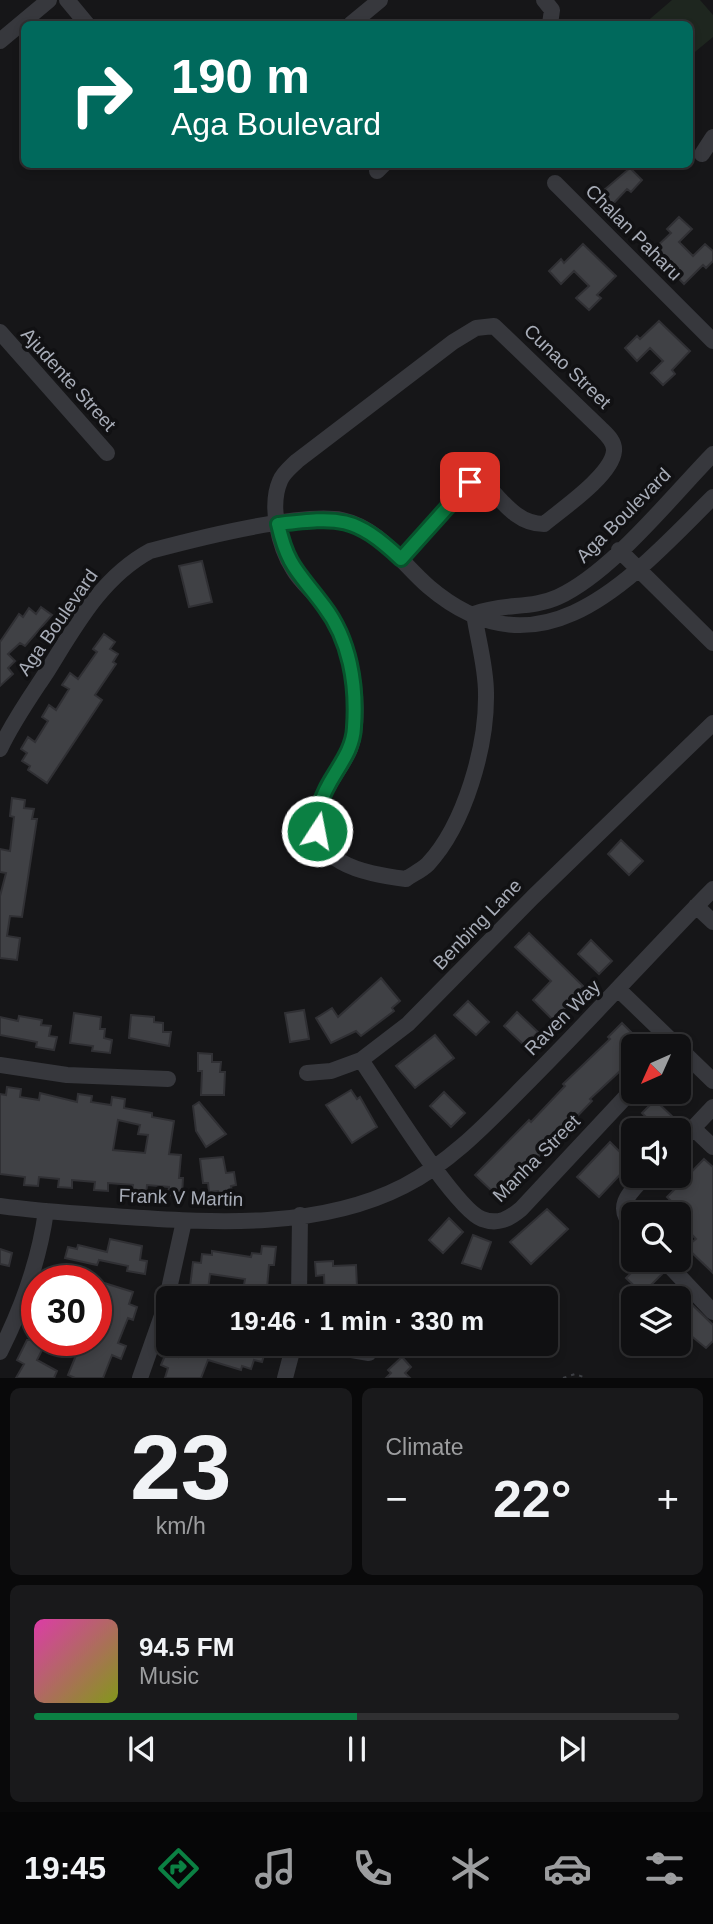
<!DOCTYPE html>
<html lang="en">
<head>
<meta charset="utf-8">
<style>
  :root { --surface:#101012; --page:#19191b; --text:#f1f3f6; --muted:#9c9d9f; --line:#303032; --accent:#0b8043 }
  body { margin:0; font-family:Arial,sans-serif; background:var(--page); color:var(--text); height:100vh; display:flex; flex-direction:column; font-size:26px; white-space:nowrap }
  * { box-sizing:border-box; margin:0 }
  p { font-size:23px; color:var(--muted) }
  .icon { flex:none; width:38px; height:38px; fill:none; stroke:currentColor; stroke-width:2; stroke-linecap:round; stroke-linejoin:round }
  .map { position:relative; height:1378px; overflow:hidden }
  .details { display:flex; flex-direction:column; gap:10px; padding:10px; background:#09090a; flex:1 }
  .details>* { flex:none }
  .hud { position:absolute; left:21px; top:21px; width:672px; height:147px; border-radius:10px; box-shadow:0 4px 10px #0003,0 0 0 2px var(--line); background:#00695c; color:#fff; overflow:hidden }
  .needle { width:46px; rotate:225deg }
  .tools { position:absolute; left:621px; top:1034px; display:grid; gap:14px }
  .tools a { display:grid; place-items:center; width:70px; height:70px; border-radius:10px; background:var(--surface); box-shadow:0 4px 10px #0003,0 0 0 2px var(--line); font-size:35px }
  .speed { position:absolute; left:21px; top:1265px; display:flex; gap:14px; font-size:35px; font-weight:700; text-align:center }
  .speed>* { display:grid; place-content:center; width:91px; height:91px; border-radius:50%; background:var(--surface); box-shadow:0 4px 10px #0003,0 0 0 2px var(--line); line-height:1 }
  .speed .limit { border:10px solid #d22; background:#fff; color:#111 }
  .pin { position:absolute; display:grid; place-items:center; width:60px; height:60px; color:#fff; margin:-30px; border-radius:14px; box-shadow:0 4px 10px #0006 }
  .me { position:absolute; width:77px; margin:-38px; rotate:11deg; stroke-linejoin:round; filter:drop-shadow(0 0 5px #0008) }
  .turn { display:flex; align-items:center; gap:24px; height:147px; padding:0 35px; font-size:32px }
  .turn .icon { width:91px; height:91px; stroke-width:2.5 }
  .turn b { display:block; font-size:49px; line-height:60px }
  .big { font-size:52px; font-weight:800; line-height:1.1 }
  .details .tile { flex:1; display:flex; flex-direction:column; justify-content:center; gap:10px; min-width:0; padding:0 24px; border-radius:10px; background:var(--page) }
  .details .dial { align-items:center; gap:0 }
  .dial b { font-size:91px; line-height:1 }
  .song { display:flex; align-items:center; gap:21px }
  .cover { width:84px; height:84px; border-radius:10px; background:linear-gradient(135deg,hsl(320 70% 55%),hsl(70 70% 35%)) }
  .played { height:7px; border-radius:4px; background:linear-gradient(90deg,var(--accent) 50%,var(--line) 50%) }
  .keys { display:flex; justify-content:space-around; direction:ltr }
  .heat { display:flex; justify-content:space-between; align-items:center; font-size:38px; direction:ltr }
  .details .tiles { flex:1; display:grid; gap:10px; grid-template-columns:1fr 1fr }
  .tile:last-child { grid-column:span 2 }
  .trip { position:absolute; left:156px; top:1286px; width:402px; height:70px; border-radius:10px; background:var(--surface); box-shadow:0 4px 10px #0003,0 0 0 2px var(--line); font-weight:800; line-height:70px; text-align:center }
  .dock { display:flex; height:112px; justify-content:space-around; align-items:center; background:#060607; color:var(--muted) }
  .dock .icon { width:49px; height:49px }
  .dock .current { color:var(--accent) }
  .dock b { font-size:32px; color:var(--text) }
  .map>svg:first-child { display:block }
  .green { fill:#1e261f }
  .building { fill:#404145; stroke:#303034; stroke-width:2; fill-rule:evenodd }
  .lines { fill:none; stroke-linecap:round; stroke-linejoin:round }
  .path { stroke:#3d3f44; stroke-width:2; stroke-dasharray:3.5 5; stroke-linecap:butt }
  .minor { stroke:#37383d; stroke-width:16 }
  .route-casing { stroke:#07532c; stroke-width:18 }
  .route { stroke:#0b8043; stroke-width:12 }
  .labels { text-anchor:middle; stroke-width:7; stroke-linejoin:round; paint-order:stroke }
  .street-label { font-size:19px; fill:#a8adb8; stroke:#111113 }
</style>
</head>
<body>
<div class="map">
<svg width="713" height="1378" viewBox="0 0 713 1378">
  <rect width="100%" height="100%" fill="#161618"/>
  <!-- green -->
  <path class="green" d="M672 0H700L713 15V37L690 56V24H644Z"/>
  <!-- building -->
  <path class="building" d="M630 168 642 180 631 192 627 189 609 208 597 196Z
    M679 217 692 229 679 242 693 256 705 244 713 251V261L706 268 703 265 684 284 652 251 671 233 667 229Z
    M583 244 616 276 597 295 601 298 589 310 576 298 589 286 574 271 561 284 549 271 561 259 564 263Z
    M659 321 690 351 672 370 675 374 663 385 651 373 663 361 650 348 637 361 625 348 637 336 640 339Z
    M202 561 212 602 189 607 179 566Z
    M41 607 52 615 25 646 20 643 8 654 15 661 8 668 13 674 0 686V642L19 614 23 617 29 608 36 614Z
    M104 634 115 642 110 649 118 654 113 662 116 664 95 695 102 700 47 783 28 770 30 766 22 761 27 753 21 749 28 737 35 742 48 721 42 717 49 705 56 710 69 689 62 685 70 673 78 679 97 652 93 649Z
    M12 798 25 800 24 808 34 809 32 819H37L22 917 10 916 7 936 20 938 17 960 0 958V896L6 873 0 872V849L10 851 14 817 10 816Z
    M621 840 643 861 629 875 608 854Z
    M529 933 583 986 554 1021 533 1000 551 981 515 947Z
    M591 940 612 961 599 974 578 954Z
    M381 978 400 1001 392 1008 394 1011 361 1036 356 1031 331 1043 316 1018 332 1008 338 1017Z
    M468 1001 489 1022 476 1035 454 1015Z
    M304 1010 309 1039 290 1042 285 1013Z
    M517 1012 538 1032 525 1046 504 1026Z
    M74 1013 101 1017 100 1029H105L104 1038 112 1040 110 1053 92 1051 93 1046 70 1043Z
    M131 1015 154 1017V1022L163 1023V1032H171L169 1046 129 1038Z
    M19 1016 42 1020 41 1025 51 1026 49 1036 57 1037 54 1050 36 1047 37 1042 0 1035V1017L18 1021Z
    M622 1023 645 1046H634V1058L590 1099 592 1101 564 1130 562 1129 542 1149 544 1151 528 1168 496 1195 475 1175 529 1120 531 1122 565 1086 563 1084 610 1039 608 1037Z
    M435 1035 454 1058 415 1088 396 1066Z
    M198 1053 212 1054V1062H221L220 1072H225L224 1095H201L202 1071H198Z
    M7 1087 21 1089 20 1097 39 1100 40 1093 77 1102 78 1094 92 1096 91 1102 111 1105 112 1097 125 1099 124 1108 152 1113V1117L174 1121 169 1154 181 1155 179 1178H183L182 1196 168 1195 169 1187 147 1185 146 1195 132 1193 133 1185 108 1183V1191L94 1190 95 1182 72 1180V1188L58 1187 59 1179 39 1177 38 1186 24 1185 25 1177 0 1174V1094L6 1095ZM118 1120 140 1125 138 1134 148 1135 145 1153 113 1150Z
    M351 1090 357 1099 360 1097 377 1127 352 1143 326 1105Z
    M444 1092 465 1113 451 1127 430 1106Z
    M655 1100 676 1120 666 1130H659L642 1113Z
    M199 1102 226 1134 206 1147 196 1131 193 1106Z
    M610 1142 631 1163 599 1197 577 1177Z
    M223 1157 226 1173 234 1172 236 1185 231 1186 233 1197 219 1199 218 1191 209 1192 208 1183H203L200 1159Z
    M704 1159 713 1167V1273L686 1247 696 1239 679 1221V1214H656L670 1200 667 1197Z
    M547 1209 568 1229 531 1264 510 1242Z
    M449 1218 463 1232 443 1253 429 1240Z
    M473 1235 491 1242 481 1269 462 1263Z
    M110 1239 142 1246 140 1260 147 1261 145 1274 127 1271 128 1266 99 1260 97 1265 65 1258 68 1247 77 1249 78 1245 107 1252Z
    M262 1246 276 1247 274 1265H269L267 1288 244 1285 245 1279 210 1274 207 1298H183L185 1286 190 1287 193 1262 201 1263 202 1254 212 1255V1251L251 1257 252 1253 261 1254Z
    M0 1249 12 1253 9 1266 0 1264Z
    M644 1260 662 1274 652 1284 668 1298H647L626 1278Z
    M333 1261V1266L356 1265 357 1287 333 1289 334 1298H325L324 1275 316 1276 315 1262Z
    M54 1267 70 1272 68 1281H51Z
    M101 1282 133 1292 129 1304 137 1307 133 1320 128 1318 118 1343 126 1346 121 1359 112 1355 103 1378H75L68 1375 77 1353 46 1342 37 1360 57 1371 54 1378H16L24 1364 17 1360 27 1340H96V1298Z
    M679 1292 713 1325V1341L706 1348 679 1326Z
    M182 1344H234L247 1348 249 1344 266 1349 262 1362 254 1360 251 1369 242 1366 241 1370 208 1360 201 1378H165L168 1368 161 1365 166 1353 178 1357Z
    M402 1357 411 1367 405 1373 410 1378H386L391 1373 388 1370Z"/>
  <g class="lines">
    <!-- path -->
    <path class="path" d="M563 1378 575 1374 586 1378"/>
    <!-- minor -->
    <path class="minor" d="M67 0 87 24
      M544 0 552 10 550 24
      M351 24 380 0
      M0 41 49 0
      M702 154 713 137
      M377 171 384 164
      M555 183 713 341
      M0 332 107 453
      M619 550 713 643
      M401 559 470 482H484C502 501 517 524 544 524 562 509 612 475 614 451 615 441 606 434 600 428L494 326 476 328 453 342 297 461C291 467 283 473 280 481 269 506 279 547 293 569 301 583 315 593 324 606 337 623 345 643 350 664 356 689 359 724 350 749 342 768 325 785 320 805 305 864 363 873 406 879 413 874 422 870 428 864 465 824 487 746 486 693 486 667 478 640 474 614
      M474 614C502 603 532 609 558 597 612 572 670 498 713 454
      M0 749C13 721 31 696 48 670 76 625 102 577 150 551 195 539 299 512 342 520 380 528 402 564 429 587 543 684 634 575 713 497
      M696 906 713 922
      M619 990 677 1046
      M679 1048 713 1081
      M0 1065 67 1075 168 1079
      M307 1073 331 1071 361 1060
      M634 1088 521 1209C509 1219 498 1225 482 1219 455 1209 382 1090 361 1060L408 1024 533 897 713 723
      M694 1129 713 1147
      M679 1143 713 1107
      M0 1206C42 1212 85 1214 127 1217 217 1223 320 1229 404 1186 453 1161 491 1119 529 1081 592 1018 651 952 713 889
      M634 1228C613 1207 629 1193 646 1176
      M664 1260 713 1312
      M299 1298 300 1215
      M317 1344 369 1353
      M0 1352C23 1306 39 1262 46 1211
      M140 1378 165 1307 184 1221
      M285 1378 294 1344"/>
  </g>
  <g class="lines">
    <defs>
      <path id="route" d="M317 831C318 823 318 813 320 805 327 777 353 757 354 727 357 685 350 640 324 606 299 572 288 568 278 524 339 517 354 515 401 559L470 482"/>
    </defs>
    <!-- route casing -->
    <use href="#route" class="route-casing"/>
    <!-- route -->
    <use href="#route" class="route"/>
  </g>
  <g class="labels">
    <!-- street labels -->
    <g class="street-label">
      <text transform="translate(634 232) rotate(45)" y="7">Chalan Paharu</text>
      <text transform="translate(568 366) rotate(44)" y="7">Cunao Street</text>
      <text transform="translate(69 379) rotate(48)" y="7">Ajudente Street</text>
      <text transform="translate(623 515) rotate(-45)" y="7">Aga Boulevard</text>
      <text transform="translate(57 622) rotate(-55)" y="7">Aga Boulevard</text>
      <text transform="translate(477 924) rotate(-46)" y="7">Benbing Lane</text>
      <text transform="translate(562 1017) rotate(-45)" y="7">Raven Way</text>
      <text transform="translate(536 1158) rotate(-45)" y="7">Manha Street</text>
      <text transform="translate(181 1197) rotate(2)" y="7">Frank V Martin</text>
    </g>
  </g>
</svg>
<div class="tools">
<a><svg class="needle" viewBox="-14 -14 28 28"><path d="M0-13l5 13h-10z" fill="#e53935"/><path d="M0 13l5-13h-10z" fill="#9c9d9f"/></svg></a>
<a><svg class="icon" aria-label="sound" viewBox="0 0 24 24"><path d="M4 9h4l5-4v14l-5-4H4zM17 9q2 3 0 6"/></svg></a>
<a><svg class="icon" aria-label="search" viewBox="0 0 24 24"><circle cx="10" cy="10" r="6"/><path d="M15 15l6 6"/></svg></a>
<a><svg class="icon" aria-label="layers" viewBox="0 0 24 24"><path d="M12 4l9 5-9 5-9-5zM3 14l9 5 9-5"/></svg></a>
</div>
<div class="speed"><div class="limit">30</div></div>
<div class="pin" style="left:470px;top:482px;background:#d93025"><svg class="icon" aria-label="arrive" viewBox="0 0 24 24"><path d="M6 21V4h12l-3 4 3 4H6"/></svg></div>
<svg class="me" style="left:317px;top:831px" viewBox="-20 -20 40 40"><circle r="17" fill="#0b8043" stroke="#fff" stroke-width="3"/><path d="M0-11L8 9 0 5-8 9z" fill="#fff"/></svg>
<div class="trip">19:46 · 1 min · 330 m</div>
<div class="hud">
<div class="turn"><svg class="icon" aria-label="right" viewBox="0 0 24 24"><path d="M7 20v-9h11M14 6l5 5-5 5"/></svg><div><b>190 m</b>Aga Boulevard</div></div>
</div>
</div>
<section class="details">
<div class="tiles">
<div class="tile dial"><b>23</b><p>km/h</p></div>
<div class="tile"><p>Climate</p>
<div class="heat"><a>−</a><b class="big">22°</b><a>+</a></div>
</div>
<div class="tile">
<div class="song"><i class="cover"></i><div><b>94.5 FM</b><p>Music</p></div></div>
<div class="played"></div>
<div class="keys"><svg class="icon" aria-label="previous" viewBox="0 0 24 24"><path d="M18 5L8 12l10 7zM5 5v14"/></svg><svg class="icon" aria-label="pause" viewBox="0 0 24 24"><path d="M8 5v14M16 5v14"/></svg><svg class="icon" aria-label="next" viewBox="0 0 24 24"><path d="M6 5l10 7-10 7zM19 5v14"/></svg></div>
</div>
</div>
</section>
<nav class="dock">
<b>19:45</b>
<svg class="icon current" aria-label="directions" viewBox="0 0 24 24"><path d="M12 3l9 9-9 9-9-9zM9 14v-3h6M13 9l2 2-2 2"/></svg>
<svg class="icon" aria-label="music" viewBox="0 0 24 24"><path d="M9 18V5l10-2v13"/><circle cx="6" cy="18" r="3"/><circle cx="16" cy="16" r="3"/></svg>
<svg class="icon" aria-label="phone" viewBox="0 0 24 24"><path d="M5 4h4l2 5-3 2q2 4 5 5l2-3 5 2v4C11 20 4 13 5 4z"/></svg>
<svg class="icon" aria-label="climate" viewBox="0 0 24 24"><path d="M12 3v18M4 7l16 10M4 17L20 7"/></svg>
<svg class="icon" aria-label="car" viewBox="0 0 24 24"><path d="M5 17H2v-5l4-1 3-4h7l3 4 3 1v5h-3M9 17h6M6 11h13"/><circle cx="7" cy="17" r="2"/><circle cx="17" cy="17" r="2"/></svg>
<svg class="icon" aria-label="filters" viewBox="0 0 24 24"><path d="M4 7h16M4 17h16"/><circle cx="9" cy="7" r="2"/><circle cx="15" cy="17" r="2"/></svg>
</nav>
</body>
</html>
